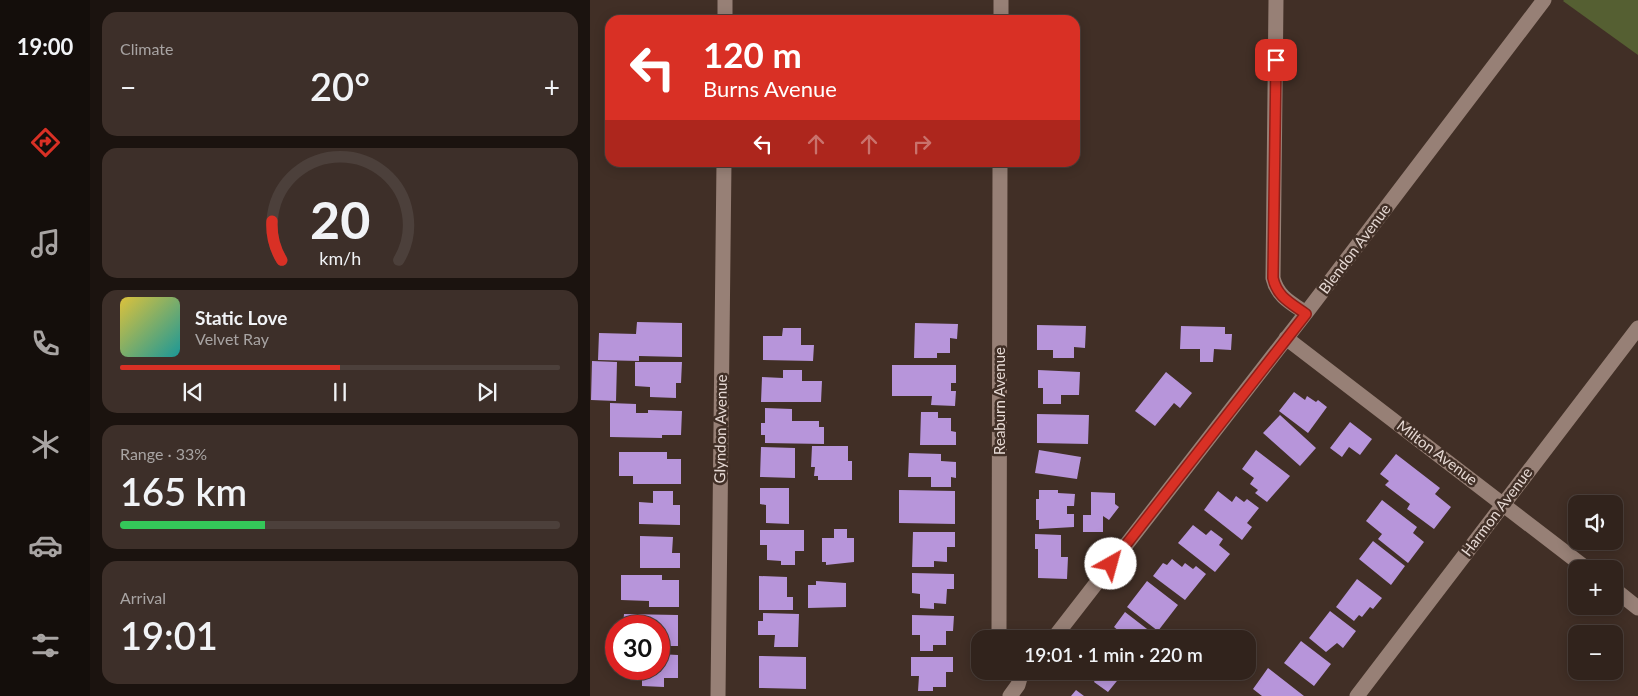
<!DOCTYPE html>
<html lang="en">
<head>
<meta charset="utf-8">
<style>
  :root { --surface:#31231c; --page:#3d2f29; --text:#f1f3f6; --muted:#a8a4a3; --line:#4c403b; --accent:#d93025 }
  body { margin:0; font-family:Lato,sans-serif; background:var(--page); color:var(--text); height:100vh; display:flex; flex-direction:column; font-size:19px; white-space:nowrap }
  * { box-sizing:border-box; margin:0 }
  p { font-size:16px; color:var(--muted) }
  .icon { flex:none; width:28px; height:28px; fill:none; stroke:currentColor; stroke-width:2; stroke-linecap:round; stroke-linejoin:round }
  .map { position:relative; flex:1; overflow:hidden }
  .details { display:flex; flex-direction:column; gap:12px; padding:12px; background:#1b130f; width:500px }
  .details>* { flex:none }
  .hud { position:absolute; left:15px; top:15px; width:475px; height:152px; border-radius:15px; box-shadow:0 2px 12px #0003,0 0 0 1px var(--line); background:#d93025; color:#fff; overflow:hidden }
  .fabs { position:absolute; left:978px; top:495px; display:grid; gap:10px }
  .fabs a { display:grid; place-items:center; width:55px; height:55px; border-radius:10px; background:var(--surface); box-shadow:0 2px 12px #0003,0 0 0 1px var(--line); font-size:25px }
  .speed { position:absolute; left:15px; top:615px; display:flex; gap:10px; font-size:25px; font-weight:700; text-align:center }
  .speed>* { display:grid; place-content:center; width:65px; height:65px; border-radius:50%; background:var(--surface); box-shadow:0 2px 12px #0003,0 0 0 1px var(--line); line-height:1 }
  .speed .limit { border:8px solid #d22; background:#fff; color:#111 }
  .pin { position:absolute; display:grid; place-items:center; width:42px; height:42px; color:#fff; margin:-21px; border-radius:10px; box-shadow:0 2px 8px #0006 }
  .me { position:absolute; width:55px; margin:-28px; rotate:38deg; stroke-linejoin:round; filter:drop-shadow(0 0 4px #0008) }
  .turn { display:flex; align-items:center; gap:18px; height:105px; padding:0 15px; font-size:22px }
  .turn .icon { width:65px; height:65px; stroke-width:2.5 }
  .turn b { display:block; font-size:35px; line-height:42px }
  .lanes { display:flex; align-items:center; height:48px; padding:0 15px; background:#0003; justify-content:center; gap:25px; direction:ltr }
  .lanes .off { opacity:.35 }
  .big { font-size:38px; font-weight:600; line-height:1.1 }
  .details .widget { flex:1; display:flex; flex-direction:column; justify-content:center; gap:8px; min-width:0; padding:0 18px; border-radius:15px; background:var(--page) }
  .details .dial { align-items:center; gap:0 }
  .dial svg { height:130px; overflow:visible; fill:none; stroke:var(--line); stroke-width:7; stroke-linecap:round; text-anchor:middle }
  .dial text { fill:var(--text); stroke:none }
  .song { display:flex; align-items:center; gap:15px }
  .cover { width:60px; height:60px; border-radius:8px; background:linear-gradient(135deg,hsl(50 70% 55%),hsl(180 70% 35%)) }
  .played { height:5px; border-radius:2px; background:linear-gradient(90deg,var(--accent) 50%,var(--line) 50%) }
  .keys { display:flex; justify-content:space-around; direction:ltr }
  .heat { display:flex; justify-content:space-between; align-items:center; font-size:28px; direction:ltr }
  .charge { height:8px; border-radius:4px; background:linear-gradient(90deg,#34c759 33%,var(--line) 0) }
  .trip { position:absolute; left:381px; top:630px; width:285px; height:50px; border-radius:15px; background:var(--surface); box-shadow:0 2px 12px #0003,0 0 0 1px var(--line); font-weight:600; line-height:50px; text-align:center }
  main { display:flex; flex:1; min-height:0 }
  .tab-bar { display:flex; flex-direction:column; width:90px; justify-content:space-around; align-items:center; background:#140e0b; color:var(--muted) }
  .tab-bar .icon { width:35px; height:35px }
  .tab-bar .active { color:var(--accent) }
  .tab-bar b { font-size:22px; color:var(--text) }
  .map>svg:first-child { display:block }
  .green { fill:#555f32 }
  .building { fill:#b795da }
  .lines { fill:none; stroke-linecap:round; stroke-linejoin:round }
  .street { stroke:#978076; stroke-width:15 }
  .route-casing { stroke:#8d1f18; stroke-width:12 }
  .route { stroke:#d93025; stroke-width:9 }
  .labels { text-anchor:middle; stroke-width:5; stroke-linejoin:round; paint-order:stroke }
  .street-label { font-size:15px; fill:#e6d9d4; stroke:#412f26 }
</style>
</head>
<body>
<main>
<nav class="tab-bar">
<b>19:00</b>
<svg class="icon active" aria-label="directions" viewBox="0 0 24 24"><path d="M12 3l9 9-9 9-9-9zM9 14v-3h6M13 9l2 2-2 2"/></svg>
<svg class="icon" aria-label="music" viewBox="0 0 24 24"><path d="M9 18V5l10-2v13"/><circle cx="6" cy="18" r="3"/><circle cx="16" cy="16" r="3"/></svg>
<svg class="icon" aria-label="phone" viewBox="0 0 24 24"><path d="M5 4h4l2 5-3 2q2 4 5 5l2-3 5 2v4C11 20 4 13 5 4z"/></svg>
<svg class="icon" aria-label="climate" viewBox="0 0 24 24"><path d="M12 3v18M4 7l16 10M4 17L20 7"/></svg>
<svg class="icon" aria-label="car" viewBox="0 0 24 24"><path d="M5 17H2v-5l4-1 3-4h7l3 4 3 1v5h-3M9 17h6M6 11h13"/><circle cx="7" cy="17" r="2"/><circle cx="17" cy="17" r="2"/></svg>
<svg class="icon" aria-label="filters" viewBox="0 0 24 24"><path d="M4 7h16M4 17h16"/><circle cx="9" cy="7" r="2"/><circle cx="15" cy="17" r="2"/></svg>
</nav>
<section class="details">
<div class="widget"><p>Climate</p>
<div class="heat"><a>−</a><b class="big">20°</b><a>+</a></div>
</div>
<div class="widget dial"><svg viewBox="0 0 100 80">
<path d="M14 69A42 42 0 1 1 86 69"/>
<path d="M14 69A42 42 0 0 1 8 45" stroke="#d93025"/>
<text x="50" y="56" font-size="32" font-weight="700">20</text>
<text x="50" y="72" font-size="11">km/h</text>
</svg></div>
<div class="widget">
<div class="song"><i class="cover"></i><div><b>Static Love</b><p>Velvet Ray</p></div></div>
<div class="played"></div>
<div class="keys"><svg class="icon" aria-label="previous" viewBox="0 0 24 24"><path d="M18 5L8 12l10 7zM5 5v14"/></svg><svg class="icon" aria-label="pause" viewBox="0 0 24 24"><path d="M8 5v14M16 5v14"/></svg><svg class="icon" aria-label="next" viewBox="0 0 24 24"><path d="M6 5l10 7-10 7zM19 5v14"/></svg></div>
</div>
<div class="widget"><p>Range · 33%</p><b class="big">165 km</b><div class="charge"></div></div>
<div class="widget"><p>Arrival</p><b class="big">19:01</b></div>
</section>
<div class="map">
<svg width="1048" height="696" viewBox="0 0 1048 696">
  <rect width="100%" height="100%" fill="#412f26"/>
  <!-- green -->
  <path class="green" d="M974 0H1048V55L973 1Z"/>
  <!-- building -->
  <path class="building" d="M47 322 92 323V357L49 356V361L8 360 9 333 46 334Z
    M325 323 368 324 367 339 360 338V353H347V358H324Z
    M447 325 496 326 495 348 484 347V358H463V350H447Z
    M591 326 635 327V334H642L641 350 624 349 623 362H610V349H590Z
    M193 328H211V345H224L223 361 173 360V336H192Z
    M2 361 27 362 26 401 1 400Z
    M45 362H92L91 383H86V398L60 397V387L45 386Z
    M302 365H366V383H361V391H366L365 406 341 405 342 396H302Z
    M193 370H212V381H232L231 402H171L172 377 193 378Z
    M448 370 490 372 489 395H471V404H453V388H448Z
    M576 372 602 393 590 408 584 403 565 426 545 411Z
    M704 392 715 400 717 396 726 402 728 400 737 407 718 433 689 411Z
    M20 403 46 404V413H58V410L92 411 91 435H72V438L20 437Z
    M175 408 202 409V421H229V427H234V444L175 443V435H171V423H175Z
    M331 412H348V418H361V431L366 432V445H330Z
    M447 414 499 415 498 444 447 443Z
    M690 415 726 448 710 466 673 433Z
    M760 422 782 439 770 455 759 447 752 457 740 448Z
    M222 446H258V461H262V480H228V476H224L225 467H221Z
    M171 447 205 448V478L170 477Z
    M449 450 491 457 487 479 445 473Z
    M666 450 700 476 677 502 665 493 668 490 660 484 664 478 652 469Z
    M29 452H77V459H91V484H43V476H29Z
    M319 453 351 454V461L366 462V478L361 477V487H341V477H318Z
    M806 454 850 488 845 494 861 507 844 529 817 509 820 504 795 485 799 481 790 474Z
    M170 488H199V524L176 523V505L170 504Z
    M309 490 365 491V524L309 523Z
    M449 490H468V493L485 494 484 506H477V514H484V527L449 529V520H446V499H449Z
    M63 491H83V505H90V525L49 524V502L63 503Z
    M628 491 642 502 646 496 654 502 657 499 669 508 657 523 662 527 652 540 614 510Z
    M501 492 525 493V504L529 507 519 520 513 516V532H493V515H501Z
    M792 500 827 527 823 533 834 542 818 563 788 539 792 534 776 521Z
    M603 525 616 535 621 530 633 539 629 545 640 554 625 572 588 543Z
    M244 529H257V538H264V562L236 565V562H232V538H244Z
    M170 530H214V551H205V565H191V561L177 560V545H170Z
    M323 532H365V547H357V562L344 561V567H322Z
    M445 534 471 535V557H478L477 579 448 578V549H445Z
    M50 536 83 537 82 553H90V568H50Z
    M783 541 815 566 801 585 769 559Z
    M582 559 592 567 595 563 603 569 606 566 616 574 595 600 563 576 573 563 577 565Z
    M322 573 364 574V589H357L356 604 344 603V609L330 608V594L322 593Z
    M31 575H72V580H89V607H59V601L31 600Z
    M169 576 197 577V597H203V610H169Z
    M767 579 792 598 783 609 780 607 772 617 769 615 764 621 746 607Z
    M226 581 256 583V607L218 608V585H226Z
    M557 581 588 605 568 631 537 607Z
    M740 611 766 631 753 648 747 643 736 652 719 638Z
    M535 612 570 639H522L529 631 524 627Z
    M173 613 209 614 208 647H184L185 635H168V621H173Z
    M34 614 88 615V646H69V626H33Z
    M322 615 364 616 363 631H356V645H343V651H330V635H322Z
    M711 641 741 664 724 686 694 663Z
    M69 654 88 655V678H74V687L52 686V669H69Z
    M169 656 216 657V689L169 688Z
    M321 657H363V672H356V687H343V691H328L329 676H321Z
    M678 668 714 696H672L663 689Z
    M497 671H535L518 692 504 682 506 678Z
    M486 690 494 696H481Z"/>
  <g class="lines">
    <!-- street -->
    <path class="street" d="M686 0 683 278C687 296 701 303 716 313
      M135 20V0
      M411 20V0
      M410 162 409 632 411 639
      M696 338 997 569
      M1024 589 1048 608
      M463 639 716 313 954 0
      M128 696 134 162
      M420 696 428 685 432 671
      M767 696 1048 328"/>
  </g>
  <g class="lines">
    <defs>
      <path id="route" d="M521 564 716 314C701 303 687 297 683 278L686 60"/>
    </defs>
    <!-- route casing -->
    <use href="#route" class="route-casing"/>
    <!-- route -->
    <use href="#route" class="route"/>
  </g>
  <g class="labels">
    <!-- street labels -->
    <g class="street-label">
      <text transform="translate(765 249) rotate(-53)" y="5">Blendon Avenue</text>
      <text transform="translate(410 401) rotate(-90)" y="5">Reaburn Avenue</text>
      <text transform="translate(131 429) rotate(-89)" y="5">Glyndon Avenue</text>
      <text transform="translate(847 453) rotate(37)" y="5">Milton Avenue</text>
      <text transform="translate(907 512) rotate(-53)" y="5">Harmon Avenue</text>
    </g>
  </g>
</svg>
<div class="fabs">
<a><svg class="icon" aria-label="sound" viewBox="0 0 24 24"><path d="M4 9h4l5-4v14l-5-4H4zM17 9q2 3 0 6"/></svg></a>
<a>+</a>
<a>−</a>
</div>
<div class="speed"><div class="limit">30</div></div>
<div class="pin" style="left:686px;top:60px;background:#d93025"><svg class="icon" aria-label="arrive" viewBox="0 0 24 24"><path d="M6 21V4h12l-3 4 3 4H6"/></svg></div>
<svg class="me" style="left:521px;top:564px" viewBox="-20 -20 40 40"><circle r="19" fill="#fff"/><path d="M0-13L10 11 0 6-10 11z" fill="#d93025"/></svg>
<div class="trip">19:01 · 1 min · 220 m</div>
<div class="hud">
<div class="turn"><svg class="icon" aria-label="left" viewBox="0 0 24 24"><path d="M17 20v-9H6M10 6l-5 5 5 5"/></svg><div><b>120 m</b>Burns Avenue</div></div>
<div class="lanes"><svg class="icon" aria-label="left" viewBox="0 0 24 24"><path d="M17 20v-9H6M10 6l-5 5 5 5"/></svg><svg class="icon off" aria-label="ahead" viewBox="0 0 24 24"><path d="M12 20V5M6 11l6-6 6 6"/></svg><svg class="icon off" aria-label="ahead" viewBox="0 0 24 24"><path d="M12 20V5M6 11l6-6 6 6"/></svg><svg class="icon off" aria-label="right" viewBox="0 0 24 24"><path d="M7 20v-9h11M14 6l5 5-5 5"/></svg></div>
</div>
</div>
</main>
</body>
</html>
